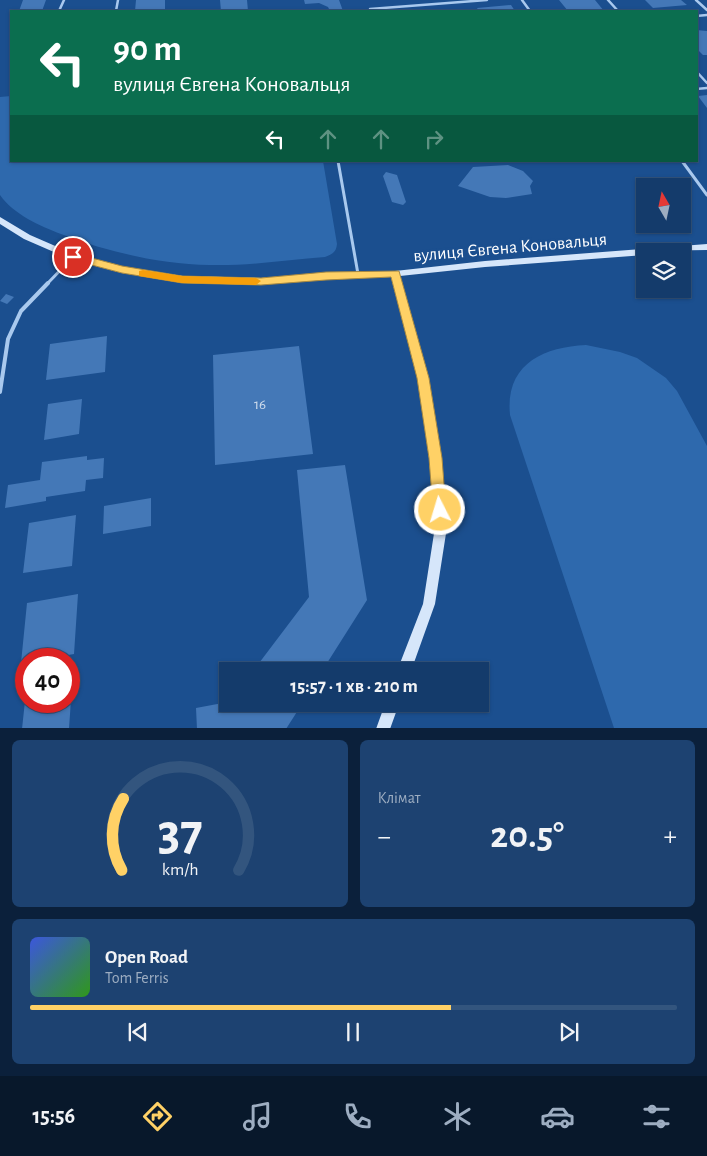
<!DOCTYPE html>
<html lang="uk">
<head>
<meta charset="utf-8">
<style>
  :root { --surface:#143b6b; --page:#1d4271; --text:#f1f3f6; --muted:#9dadc1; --line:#33557e; --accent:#ffd166 }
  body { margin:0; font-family:"Alegreya Sans",sans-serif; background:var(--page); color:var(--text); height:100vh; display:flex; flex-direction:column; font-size:19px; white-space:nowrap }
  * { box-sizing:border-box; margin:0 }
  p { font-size:16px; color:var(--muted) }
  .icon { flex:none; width:28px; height:28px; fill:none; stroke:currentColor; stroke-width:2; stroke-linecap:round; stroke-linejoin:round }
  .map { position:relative; height:728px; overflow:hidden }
  .panel { display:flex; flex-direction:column; gap:12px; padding:12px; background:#0b203b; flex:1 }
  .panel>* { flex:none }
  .top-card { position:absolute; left:10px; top:10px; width:688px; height:152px; border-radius:0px; box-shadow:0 1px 4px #0004,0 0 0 1px var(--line); background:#0b6e4f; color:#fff; overflow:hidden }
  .needle { width:32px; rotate:351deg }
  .buttons { position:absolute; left:636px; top:178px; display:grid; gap:10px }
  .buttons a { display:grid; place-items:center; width:55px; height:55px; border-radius:0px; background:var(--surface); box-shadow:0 1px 4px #0004,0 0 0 1px var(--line); font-size:25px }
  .speed { position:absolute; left:15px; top:648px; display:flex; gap:10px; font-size:25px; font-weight:700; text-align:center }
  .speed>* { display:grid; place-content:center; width:65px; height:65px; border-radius:50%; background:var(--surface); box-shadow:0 1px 4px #0004,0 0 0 1px var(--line); line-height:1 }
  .speed .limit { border:8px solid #d22; background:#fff; color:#111 }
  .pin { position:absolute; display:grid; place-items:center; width:42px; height:42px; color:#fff; margin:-21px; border:2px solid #fff; border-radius:50%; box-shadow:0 1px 5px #0007 }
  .me { position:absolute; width:55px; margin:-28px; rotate:355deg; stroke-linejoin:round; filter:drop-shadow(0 0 4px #0008) }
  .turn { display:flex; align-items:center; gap:18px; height:105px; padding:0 20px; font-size:22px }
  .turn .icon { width:65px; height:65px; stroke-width:2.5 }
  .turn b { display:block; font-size:35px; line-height:42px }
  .lanes { display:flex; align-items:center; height:48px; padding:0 20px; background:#0003; justify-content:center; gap:25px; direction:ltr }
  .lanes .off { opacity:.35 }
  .big { font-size:38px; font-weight:600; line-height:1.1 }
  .panel .card { flex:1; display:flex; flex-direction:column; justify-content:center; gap:8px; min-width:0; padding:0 18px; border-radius:8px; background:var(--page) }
  .panel .dial { align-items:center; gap:0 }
  .dial svg { height:130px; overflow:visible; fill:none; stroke:var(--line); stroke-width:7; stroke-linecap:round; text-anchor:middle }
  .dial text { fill:var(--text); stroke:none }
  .song { display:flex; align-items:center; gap:15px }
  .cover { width:60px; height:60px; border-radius:8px; background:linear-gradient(135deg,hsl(230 70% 55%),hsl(110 70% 35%)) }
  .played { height:5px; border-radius:2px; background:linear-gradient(90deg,var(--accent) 65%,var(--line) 65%) }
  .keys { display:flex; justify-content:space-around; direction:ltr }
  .heat { display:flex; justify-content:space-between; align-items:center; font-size:28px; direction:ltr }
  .panel .tiles { flex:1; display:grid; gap:12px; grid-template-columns:1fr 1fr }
  .card:last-child { grid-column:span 2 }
  .trip { position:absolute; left:219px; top:662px; width:270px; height:50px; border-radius:0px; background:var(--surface); box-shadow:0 1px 4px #0004,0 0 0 1px var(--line); font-weight:600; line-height:50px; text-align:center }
  .tab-bar { display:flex; height:80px; justify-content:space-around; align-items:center; background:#08182b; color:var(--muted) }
  .tab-bar .icon { width:35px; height:35px }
  .tab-bar .on { color:var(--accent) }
  .tab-bar b { font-size:22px; color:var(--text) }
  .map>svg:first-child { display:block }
  .green { fill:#2e69ad }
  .building { fill:#4478b7 }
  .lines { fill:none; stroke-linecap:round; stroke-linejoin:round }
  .lane-far2 { stroke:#a9c9ee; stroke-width:2.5 }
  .lane-far1 { stroke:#a9c9ee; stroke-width:3 }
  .lane { stroke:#a9c9ee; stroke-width:4 }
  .secondary { fill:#d6e6fa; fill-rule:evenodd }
  .route { fill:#ffd166; stroke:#a68842 }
  .slow { fill:#f59e0b }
  .labels { text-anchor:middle; stroke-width:5; stroke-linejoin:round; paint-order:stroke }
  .number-label { font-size:15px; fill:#d0dded }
  .street-label { font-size:18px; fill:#fff; stroke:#1b4f8f }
</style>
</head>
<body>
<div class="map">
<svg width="707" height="729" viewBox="0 0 707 729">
  <rect width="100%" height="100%" fill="#1b4f8f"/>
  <!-- green -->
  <path class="green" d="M11 96V161H323L337 244C336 253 332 254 325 257 287 260 248 266 210 265 159 264 108 252 61 234 40 226 13 214 0 195V97Z
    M586 345 620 352 637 358 666 378 677 391 707 446V728H614L510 415C505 365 542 347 586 345Z"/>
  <!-- building -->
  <path class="building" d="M23 0H46L42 11H19Z
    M136 0H165V11H135Z
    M220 0H247L248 11H221Z
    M304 0H339L343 11H330L328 7 319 3 305 4Z
    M559 0H595L604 11H568Z
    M645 0H681L687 5 653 8Z
    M511 5 515 11H479L477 8Z
    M696 30 707 31V55H703L696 48Z
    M707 95V108L698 96Z
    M508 165 523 171 533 181 530 186 532 194 506 198 490 197 458 186 473 167Z
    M386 172 397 175 406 202 403 205 392 202 383 176Z
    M6 294 14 297 7 304 0 301Z
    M107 336 105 372 46 380 50 344Z
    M299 346 313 454 215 465 213 355Z
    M82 399 79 434 44 440 48 404Z
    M87 456V460L104 458 103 478 86 480 85 491 46 497V501L5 508 8 485 40 480 42 462Z
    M345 465 367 600 322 671H253L309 597 297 470Z
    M151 498V526L103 534 104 506Z
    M76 515 72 566 23 573 29 523Z
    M78 594 74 654 46 659H26V662L21 663 27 603Z
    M72 685 69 729H22L25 701H69V686Z
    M228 702V704H302L286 729H197L196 708Z"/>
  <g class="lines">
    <!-- lane-far2 -->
    <path class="lane-far2" d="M522 0 530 11
      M608 0 618 11
      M696 0 707 10
      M59 11 64 0
      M116 11 118 0
      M370 11V9L487 0
      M696 16 707 15
      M696 71 707 83
      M696 89 707 88"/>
    <!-- lane-far1 -->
    <path class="lane-far1" d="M338 161 358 274
      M682 161 707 195
      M47 284 73 257"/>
    <!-- lane -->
    <path class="lane" d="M0 392 8 339 21 311 48 283"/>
    <!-- secondary -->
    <path class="secondary" d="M0 217 30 235 76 255 122 267 183 276 261 278 326 273 395 271 485 261 707 244V250L645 251V255L485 267 400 276 428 378 441 458 447 527 435 604 411 671H397L423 604 435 527 429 458 418 378 391 277 326 279 261 284 183 282 122 273 70 259 24 239 0 224Z
      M385 704H399L390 729H376Z"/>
  </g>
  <!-- route -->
  <path class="route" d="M73 253 122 266 182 276 261 278 326 272 399 271 429 378 442 458 446 510 444 514 440 515 435 514 433 510 429 458 417 378 391 277 326 280 261 285 182 283 122 273 69 259V254Z"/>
  <!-- slow -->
  <path class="slow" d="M143 270 182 276 256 278 261 281 256 285 182 283 139 276V271Z"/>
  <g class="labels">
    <!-- number labels -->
    <g class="number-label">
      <text x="260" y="409">16</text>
    </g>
    <!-- street labels -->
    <g class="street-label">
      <text transform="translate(510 247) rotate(-5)" y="6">вулиця Євгена Коновальця</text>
    </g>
  </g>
</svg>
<div class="buttons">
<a><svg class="needle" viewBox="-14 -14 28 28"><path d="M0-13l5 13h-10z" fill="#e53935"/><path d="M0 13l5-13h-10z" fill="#9dadc1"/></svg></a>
<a><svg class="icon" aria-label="layers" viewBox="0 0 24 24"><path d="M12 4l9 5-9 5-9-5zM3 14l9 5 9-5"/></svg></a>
</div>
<div class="speed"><div class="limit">40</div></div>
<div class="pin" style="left:73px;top:257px;background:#d93025"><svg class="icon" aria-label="arrive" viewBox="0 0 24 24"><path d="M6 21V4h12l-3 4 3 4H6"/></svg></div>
<svg class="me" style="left:440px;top:510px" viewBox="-20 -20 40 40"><circle r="17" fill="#ffd166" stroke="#fff" stroke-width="3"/><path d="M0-11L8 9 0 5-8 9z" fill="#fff"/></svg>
<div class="trip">15:57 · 1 хв · 210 m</div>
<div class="top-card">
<div class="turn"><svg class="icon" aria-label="left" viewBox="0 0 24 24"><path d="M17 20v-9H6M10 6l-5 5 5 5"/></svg><div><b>90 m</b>вулиця Євгена Коновальця</div></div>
<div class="lanes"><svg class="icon" aria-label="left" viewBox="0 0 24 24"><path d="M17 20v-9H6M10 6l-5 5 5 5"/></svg><svg class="icon off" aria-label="ahead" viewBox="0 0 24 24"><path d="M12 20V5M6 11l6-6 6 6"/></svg><svg class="icon off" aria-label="ahead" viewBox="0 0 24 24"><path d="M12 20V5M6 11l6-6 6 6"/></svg><svg class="icon off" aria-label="right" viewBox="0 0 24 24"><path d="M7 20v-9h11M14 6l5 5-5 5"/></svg></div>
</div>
</div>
<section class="panel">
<div class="tiles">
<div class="card dial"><svg viewBox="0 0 100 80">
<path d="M14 69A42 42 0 1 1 86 69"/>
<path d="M14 69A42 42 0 0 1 15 25" stroke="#ffd166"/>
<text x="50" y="56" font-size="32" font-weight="700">37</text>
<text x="50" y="72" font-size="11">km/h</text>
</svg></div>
<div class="card"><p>Клімат</p>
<div class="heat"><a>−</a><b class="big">20.5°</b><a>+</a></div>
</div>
<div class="card">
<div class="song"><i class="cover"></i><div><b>Open Road</b><p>Tom Ferris</p></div></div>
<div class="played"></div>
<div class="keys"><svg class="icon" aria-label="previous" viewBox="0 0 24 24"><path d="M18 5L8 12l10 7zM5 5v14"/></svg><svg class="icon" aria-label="pause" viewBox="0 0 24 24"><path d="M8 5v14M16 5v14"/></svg><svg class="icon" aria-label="next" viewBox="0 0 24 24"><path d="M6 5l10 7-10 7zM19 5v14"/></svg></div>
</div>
</div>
</section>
<nav class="tab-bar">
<b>15:56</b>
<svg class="icon on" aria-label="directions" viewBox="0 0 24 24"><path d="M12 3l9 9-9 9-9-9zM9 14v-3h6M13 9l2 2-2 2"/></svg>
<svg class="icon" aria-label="music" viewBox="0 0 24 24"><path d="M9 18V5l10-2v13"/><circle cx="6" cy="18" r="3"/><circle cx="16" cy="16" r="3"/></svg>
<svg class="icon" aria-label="phone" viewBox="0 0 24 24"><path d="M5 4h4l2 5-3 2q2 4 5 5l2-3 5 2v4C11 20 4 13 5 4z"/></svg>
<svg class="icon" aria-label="climate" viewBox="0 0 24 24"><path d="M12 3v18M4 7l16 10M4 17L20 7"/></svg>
<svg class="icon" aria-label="car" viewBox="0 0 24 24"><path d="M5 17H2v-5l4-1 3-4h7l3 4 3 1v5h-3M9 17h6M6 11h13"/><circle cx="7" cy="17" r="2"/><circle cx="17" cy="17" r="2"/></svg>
<svg class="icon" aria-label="filters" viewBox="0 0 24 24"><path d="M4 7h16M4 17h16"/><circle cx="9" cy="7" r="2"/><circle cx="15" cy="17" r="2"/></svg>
</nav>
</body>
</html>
